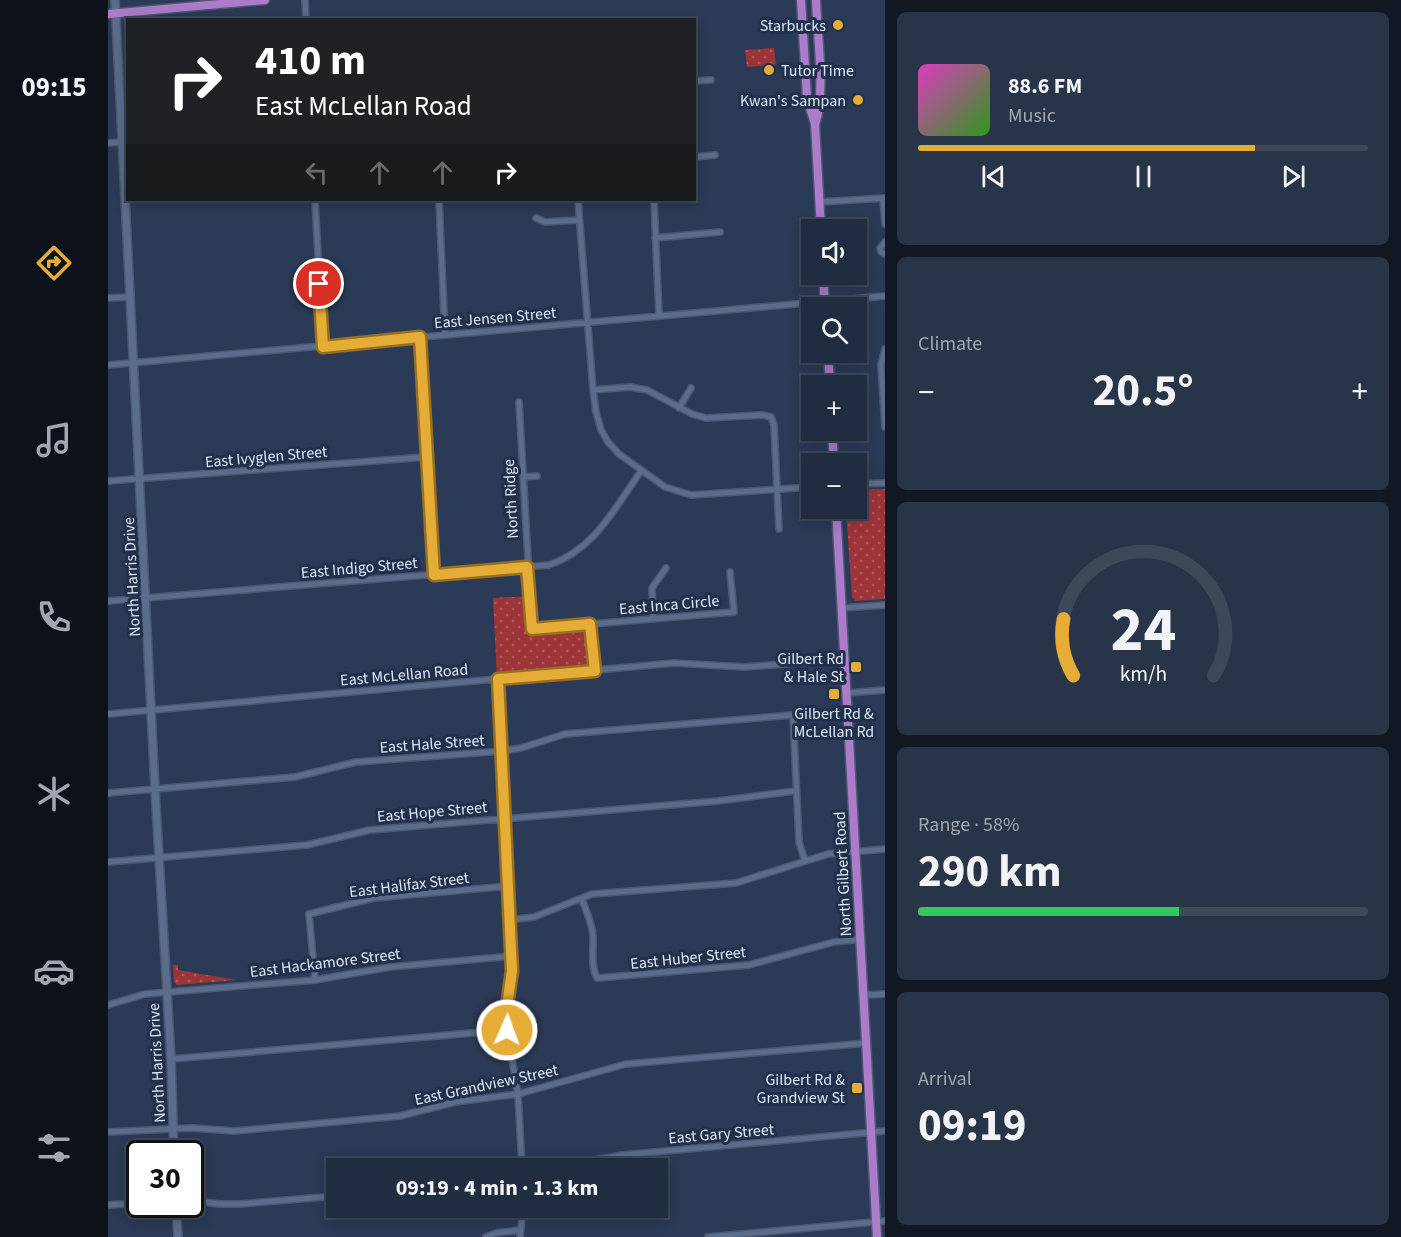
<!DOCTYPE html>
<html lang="en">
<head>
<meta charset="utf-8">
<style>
  :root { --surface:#202c40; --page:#283447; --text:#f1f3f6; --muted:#a2a7b1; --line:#3d4859; --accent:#e5ad35 }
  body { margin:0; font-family:"Source Sans 3",sans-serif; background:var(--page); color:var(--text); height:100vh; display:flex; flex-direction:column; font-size:22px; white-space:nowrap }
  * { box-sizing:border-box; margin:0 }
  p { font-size:20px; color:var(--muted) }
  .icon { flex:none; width:33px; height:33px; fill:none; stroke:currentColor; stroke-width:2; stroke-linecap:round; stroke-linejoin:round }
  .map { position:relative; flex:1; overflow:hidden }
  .drawer { display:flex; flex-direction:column; gap:12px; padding:12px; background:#121823; width:516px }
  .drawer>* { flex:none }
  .guide { position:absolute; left:18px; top:18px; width:570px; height:183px; border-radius:0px; box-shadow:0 3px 15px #0003,0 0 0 2px var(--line); background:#202124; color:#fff; overflow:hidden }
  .fabs { position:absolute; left:693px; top:219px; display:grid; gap:12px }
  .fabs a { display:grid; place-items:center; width:66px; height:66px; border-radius:0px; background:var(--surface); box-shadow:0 3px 15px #0003,0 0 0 2px var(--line); font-size:30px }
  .speed { position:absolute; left:18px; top:1140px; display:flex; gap:12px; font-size:30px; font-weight:700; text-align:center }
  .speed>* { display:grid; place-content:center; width:78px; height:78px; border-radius:50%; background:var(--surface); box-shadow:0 3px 15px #0003,0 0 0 2px var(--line); line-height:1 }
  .speed .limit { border:3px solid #111; border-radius:9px; background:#fff; color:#111 }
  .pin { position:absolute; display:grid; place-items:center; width:51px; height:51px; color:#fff; margin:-26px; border:3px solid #fff; border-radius:50%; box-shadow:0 2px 6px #0007 }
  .me { position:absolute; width:66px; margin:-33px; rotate:2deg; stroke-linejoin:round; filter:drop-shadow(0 0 4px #0008) }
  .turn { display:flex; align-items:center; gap:21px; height:126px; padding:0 30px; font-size:27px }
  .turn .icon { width:78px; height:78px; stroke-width:2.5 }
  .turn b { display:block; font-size:42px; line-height:51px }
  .lanes { display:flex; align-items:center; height:57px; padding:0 30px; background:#0003; justify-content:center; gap:30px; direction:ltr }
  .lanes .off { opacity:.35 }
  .big { font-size:45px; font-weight:700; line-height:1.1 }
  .drawer .tile { flex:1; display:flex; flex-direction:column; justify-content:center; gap:9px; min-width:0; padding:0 21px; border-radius:9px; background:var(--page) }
  .drawer .dial { align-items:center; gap:0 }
  .dial svg { height:156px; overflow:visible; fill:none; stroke:var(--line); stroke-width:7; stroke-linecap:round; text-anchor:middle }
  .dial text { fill:var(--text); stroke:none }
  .song { display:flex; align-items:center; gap:18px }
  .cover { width:72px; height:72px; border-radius:9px; background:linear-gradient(135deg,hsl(310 70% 55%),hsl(110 70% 35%)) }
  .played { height:6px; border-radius:3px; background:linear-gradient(90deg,var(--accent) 75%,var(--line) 75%) }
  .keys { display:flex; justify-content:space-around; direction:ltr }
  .heat { display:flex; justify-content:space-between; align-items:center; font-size:33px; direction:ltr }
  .charge { height:9px; border-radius:4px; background:linear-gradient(90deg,#34c759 58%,var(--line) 0) }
  .trip { position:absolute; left:218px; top:1158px; width:342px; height:60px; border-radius:0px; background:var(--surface); box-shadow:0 3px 15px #0003,0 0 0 2px var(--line); font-weight:700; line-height:60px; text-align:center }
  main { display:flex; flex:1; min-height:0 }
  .menu { display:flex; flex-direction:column; width:108px; justify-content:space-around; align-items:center; background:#0d121a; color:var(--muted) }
  .menu .icon { width:42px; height:42px }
  .menu .current { color:var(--accent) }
  .menu b { font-size:27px; color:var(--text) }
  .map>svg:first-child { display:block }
  .park { fill:url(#park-dots) }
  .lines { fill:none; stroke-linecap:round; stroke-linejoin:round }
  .minor-casing { stroke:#4b5870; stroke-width:8 }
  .tertiary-casing { stroke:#4b5870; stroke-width:10 }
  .primary-casing { stroke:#4b5870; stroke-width:11 }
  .minor { stroke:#5b6d8c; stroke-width:5 }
  .tertiary { stroke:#5b6d8c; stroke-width:7 }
  .primary { stroke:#ac7bc9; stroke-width:8 }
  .route-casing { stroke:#957022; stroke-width:15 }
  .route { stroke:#e5ad35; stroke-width:10 }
  .poi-dot { fill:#e5ad35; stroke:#21304b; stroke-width:2 }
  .labels { text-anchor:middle; stroke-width:6; stroke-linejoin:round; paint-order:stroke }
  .poi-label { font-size:16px; fill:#dce7f9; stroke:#21304b; text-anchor:end }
  .street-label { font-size:16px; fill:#dce7f9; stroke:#21304b }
</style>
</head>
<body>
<main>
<nav class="menu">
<b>09:15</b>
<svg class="icon current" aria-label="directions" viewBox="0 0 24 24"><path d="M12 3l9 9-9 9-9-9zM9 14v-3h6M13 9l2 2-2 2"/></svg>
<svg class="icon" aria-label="music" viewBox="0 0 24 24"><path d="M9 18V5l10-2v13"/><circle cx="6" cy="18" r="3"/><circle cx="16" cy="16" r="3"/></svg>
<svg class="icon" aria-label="phone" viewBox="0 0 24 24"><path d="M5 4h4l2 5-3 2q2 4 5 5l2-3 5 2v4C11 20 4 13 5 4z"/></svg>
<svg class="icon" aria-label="climate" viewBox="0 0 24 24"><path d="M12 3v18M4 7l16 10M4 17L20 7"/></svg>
<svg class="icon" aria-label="car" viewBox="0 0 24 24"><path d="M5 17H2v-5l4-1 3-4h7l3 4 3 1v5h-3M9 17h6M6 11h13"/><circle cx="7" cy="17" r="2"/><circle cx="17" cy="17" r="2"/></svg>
<svg class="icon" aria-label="filters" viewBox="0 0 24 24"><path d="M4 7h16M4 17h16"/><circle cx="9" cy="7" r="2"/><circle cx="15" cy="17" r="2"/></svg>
</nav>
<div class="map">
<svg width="777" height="1237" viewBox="0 0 777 1237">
  <defs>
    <pattern id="park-dots" width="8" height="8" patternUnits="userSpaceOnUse" patternTransform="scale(1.5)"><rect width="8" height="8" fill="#9d3438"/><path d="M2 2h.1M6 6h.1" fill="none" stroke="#ae5b5f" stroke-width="1.8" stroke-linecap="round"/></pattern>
  </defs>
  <rect width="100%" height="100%" fill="#2b3a56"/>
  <!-- park -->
  <path class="park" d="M666 48 668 65 639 67 637 50Z
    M777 489V599L747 601 744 597 738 509 748 508 749 490Z
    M421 596 424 629 482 624 487 671 389 679 385 598Z
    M65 965H70V970L129 980 69 985 66 982Z"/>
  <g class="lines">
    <defs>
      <path id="minor" d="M197 0 198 20
        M586 81 603 80
        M0 143 14 142
        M586 157 607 155
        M775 198 777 224
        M207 200 215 347
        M331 200 337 335
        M470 200 485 390 488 412 493 430 500 442 511 454 557 487 583 495 704 487
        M546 200 551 315
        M711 202 777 198
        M428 218 437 222 471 220
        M547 238 612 232
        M777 242 772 248 773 252 777 254
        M0 298 21 297
        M312 337 326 575
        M777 349 773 365 777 427
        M0 365 777 296
        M485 390 522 387 539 390 584 414 598 418 654 415 663 417 666 425 671 529
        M411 402 424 629 626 612 622 572
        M571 408 583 388
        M415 477 429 476
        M0 481 318 457
        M748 484 777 483
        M0 601 441 565C487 549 506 509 533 471
        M734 608 777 605
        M545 619 544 588 558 568
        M482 624 487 671
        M389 679 404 971 399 1006V1030L410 1094 414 1168
        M739 693 777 690
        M0 714 566 663 637 667 737 659
        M0 793 187 777 248 762 395 751 413 748 457 734 685 715 691 842 697 861
        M0 862 199 845 262 830 610 801 687 791
        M474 899C478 911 484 923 485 936 486 950 482 965 489 978L641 965 726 942 753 939
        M401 920 426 917 484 894 628 883 720 854 777 849
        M207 980 201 914 266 898 401 886
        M756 995 777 994
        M0 1005 37 994 207 980 282 967 404 956
        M63 1059 399 1030
        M0 1132 84 1128 127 1131 292 1116 347 1102 410 1094 518 1064 759 1043
        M361 1168 390 1162 413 1160
        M467 1168 482 1161 514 1155 777 1131
        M82 1200 111 1204H132L228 1196
        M0 1205 32 1203
        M378 1237 388 1233 412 1230
        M412 1237 415 1208
        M600 1237 777 1221"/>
      <path id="tertiary" d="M7 0 47 789 63 1059 66 1154
        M68 1204 70 1237"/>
      <path id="primary" d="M693 0 699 98 707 124 713 230
        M0 14 157 0
        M707 124C718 95 709 33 708 0
        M715 274 717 308
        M720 352 722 386
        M724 430 726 464
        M728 508 769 1237"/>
    </defs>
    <!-- minor casing -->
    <use href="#minor" class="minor-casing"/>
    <!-- tertiary casing -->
    <use href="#tertiary" class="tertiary-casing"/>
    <!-- primary casing -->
    <use href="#primary" class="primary-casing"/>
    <!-- minor -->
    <use href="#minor" class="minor"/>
    <!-- tertiary -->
    <use href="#tertiary" class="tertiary"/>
    <!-- primary -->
    <use href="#primary" class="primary"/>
  </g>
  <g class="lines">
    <defs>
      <path id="route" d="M211 284 215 347 312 337 326 575 419 567 424 629 482 624 487 671 390 679 404 971 399 1006V1030"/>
    </defs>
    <!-- route casing -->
    <use href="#route" class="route-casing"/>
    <!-- route -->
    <use href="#route" class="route"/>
  </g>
  <!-- markers -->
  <g class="poi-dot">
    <circle cx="730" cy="25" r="6"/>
    <circle cx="661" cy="70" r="6"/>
    <circle cx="750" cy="100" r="6"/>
    <rect x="742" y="661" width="12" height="12" rx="3"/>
    <rect x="720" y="688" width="12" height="12" rx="3"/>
    <rect x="743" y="1082" width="12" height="12" rx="3"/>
  </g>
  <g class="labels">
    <!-- poi labels -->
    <g class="poi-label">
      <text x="718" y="31">Starbucks</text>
      <text x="673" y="76" text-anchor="start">Tutor Time</text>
      <text x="738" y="106">Kwan's Sampan</text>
      <text x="736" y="664">Gilbert Rd<tspan x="736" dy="18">&amp; Hale St</tspan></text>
      <text x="726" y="719" text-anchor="middle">Gilbert Rd &amp;<tspan x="726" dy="18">McLellan Rd</tspan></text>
      <text x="737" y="1085">Gilbert Rd &amp;<tspan x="737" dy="18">Grandview St</tspan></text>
    </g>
    <!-- street labels -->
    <g class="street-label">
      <text transform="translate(387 317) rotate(-5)" y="6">East Jensen Street</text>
      <text transform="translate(158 456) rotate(-5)" y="6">East Ivyglen Street</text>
      <text transform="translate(402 499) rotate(-93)" y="6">North Ridge</text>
      <text transform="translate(251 567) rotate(-5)" y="6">East Indigo Street</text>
      <text transform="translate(23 577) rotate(-93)" y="6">North Harris Drive</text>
      <text transform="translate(561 604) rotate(-5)" y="6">East Inca Circle</text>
      <text transform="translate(296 674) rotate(-5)" y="6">East McLellan Road</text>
      <text transform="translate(324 743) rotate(-4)" y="6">East Hale Street</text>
      <text transform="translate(324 811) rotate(-5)" y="6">East Hope Street</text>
      <text transform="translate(734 874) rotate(-93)" y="6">North Gilbert Road</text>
      <text transform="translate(301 884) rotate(-7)" y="6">East Halifax Street</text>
      <text transform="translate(580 957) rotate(-6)" y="6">East Huber Street</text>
      <text transform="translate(217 962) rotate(-7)" y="6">East Hackamore Street</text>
      <text transform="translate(48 1063) rotate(-93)" y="6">North Harris Drive</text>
      <text transform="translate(378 1084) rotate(-12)" y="6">East Grandview Street</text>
      <text transform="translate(613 1133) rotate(-5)" y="6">East Gary Street</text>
    </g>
  </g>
</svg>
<div class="fabs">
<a><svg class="icon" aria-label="sound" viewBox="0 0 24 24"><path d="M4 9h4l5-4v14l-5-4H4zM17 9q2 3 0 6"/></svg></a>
<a><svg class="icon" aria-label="search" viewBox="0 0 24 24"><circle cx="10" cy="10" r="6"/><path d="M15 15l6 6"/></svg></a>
<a>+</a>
<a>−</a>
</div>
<div class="speed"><div class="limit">30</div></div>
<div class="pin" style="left:211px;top:284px;background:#d93025"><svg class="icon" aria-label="arrive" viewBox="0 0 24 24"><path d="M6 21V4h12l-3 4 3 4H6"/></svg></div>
<svg class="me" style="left:399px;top:1030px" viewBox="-20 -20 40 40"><circle r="17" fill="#e5ad35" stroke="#fff" stroke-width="3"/><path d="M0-11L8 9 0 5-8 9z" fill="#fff"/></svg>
<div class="trip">09:19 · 4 min · 1.3 km</div>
<div class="guide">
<div class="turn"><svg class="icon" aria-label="right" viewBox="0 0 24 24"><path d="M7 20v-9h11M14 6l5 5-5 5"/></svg><div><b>410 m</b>East McLellan Road</div></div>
<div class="lanes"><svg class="icon off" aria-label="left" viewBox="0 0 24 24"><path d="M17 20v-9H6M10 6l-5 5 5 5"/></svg><svg class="icon off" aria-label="ahead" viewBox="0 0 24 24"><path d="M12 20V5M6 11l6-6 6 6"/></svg><svg class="icon off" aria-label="ahead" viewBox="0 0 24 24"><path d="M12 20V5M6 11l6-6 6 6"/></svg><svg class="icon" aria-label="right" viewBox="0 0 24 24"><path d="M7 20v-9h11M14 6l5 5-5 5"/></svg></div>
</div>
</div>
<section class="drawer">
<div class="tile">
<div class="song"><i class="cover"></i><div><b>88.6 FM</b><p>Music</p></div></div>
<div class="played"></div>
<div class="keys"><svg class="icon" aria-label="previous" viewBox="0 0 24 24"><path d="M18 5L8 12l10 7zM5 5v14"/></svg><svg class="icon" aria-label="pause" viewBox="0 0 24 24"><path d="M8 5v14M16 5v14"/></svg><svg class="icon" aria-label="next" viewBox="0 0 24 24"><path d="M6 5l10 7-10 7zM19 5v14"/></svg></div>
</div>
<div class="tile"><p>Climate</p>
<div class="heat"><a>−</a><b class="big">20.5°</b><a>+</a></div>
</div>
<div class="tile dial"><svg viewBox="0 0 100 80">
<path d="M14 69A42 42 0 1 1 86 69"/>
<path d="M14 69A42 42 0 0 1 9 40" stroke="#e5ad35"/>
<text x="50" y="56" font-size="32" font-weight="700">24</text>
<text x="50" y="72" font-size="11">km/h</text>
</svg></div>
<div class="tile"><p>Range · 58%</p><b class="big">290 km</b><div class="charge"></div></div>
<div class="tile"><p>Arrival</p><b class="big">09:19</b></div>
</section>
</main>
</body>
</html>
